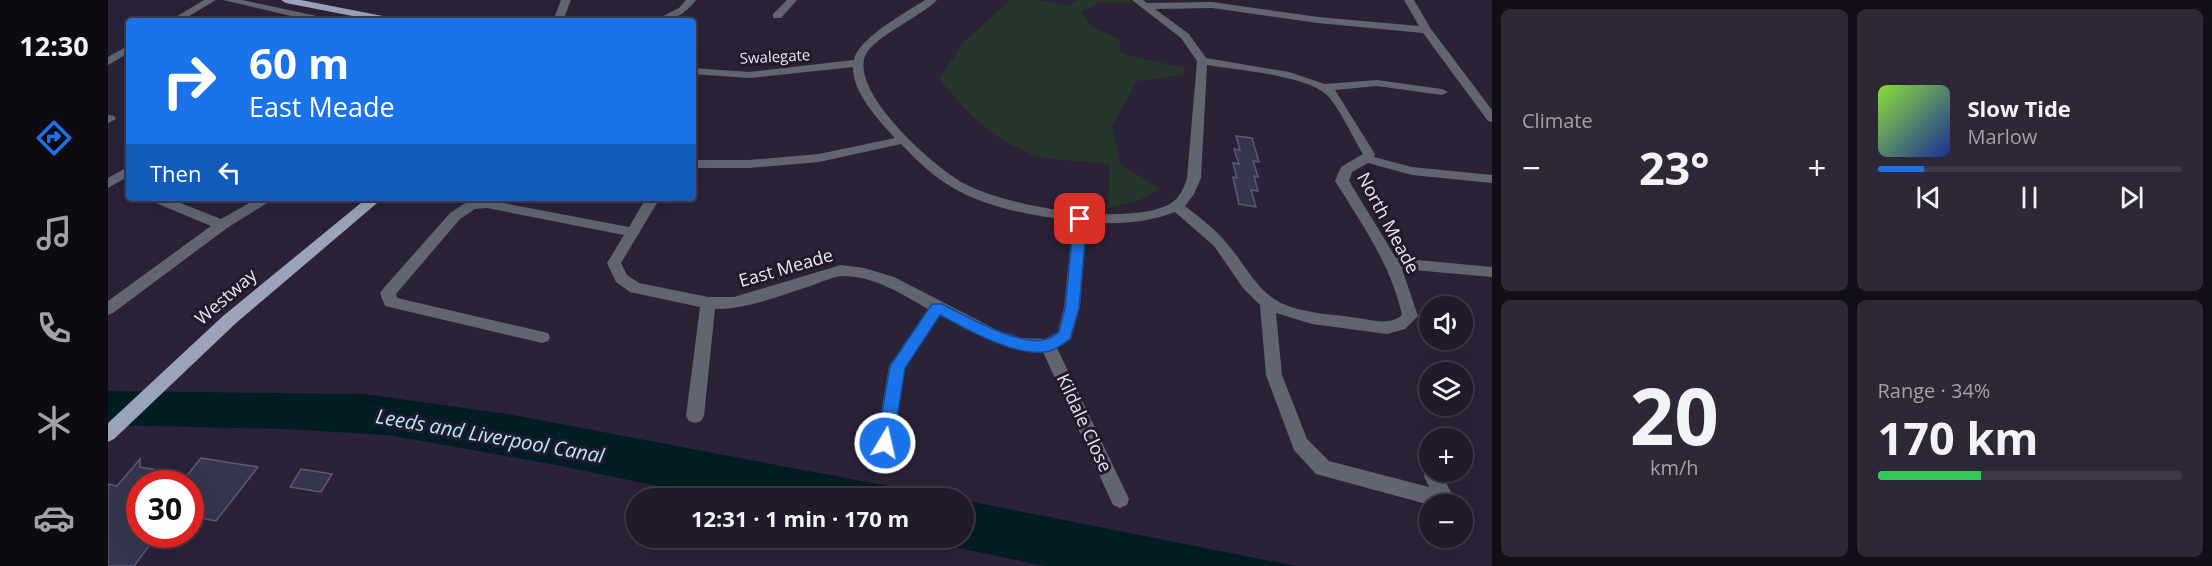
<!DOCTYPE html>
<html lang="en">
<head>
<meta charset="utf-8">
<style>
  :root { --surface:#211a2a; --page:#2d2736; --text:#f1f3f6; --muted:#a2a1a8; --line:#3e3847; --accent:#1a73e8 }
  body { margin:0; font-family:"Open Sans",sans-serif; background:var(--page); color:var(--text); height:100vh; display:flex; flex-direction:column; font-size:22px; white-space:nowrap }
  * { box-sizing:border-box; margin:0 }
  p { font-size:20px; color:var(--muted) }
  .icon { flex:none; width:33px; height:33px; fill:none; stroke:currentColor; stroke-width:2; stroke-linecap:round; stroke-linejoin:round }
  .map { position:relative; flex:1; overflow:hidden }
  .drawer { display:flex; flex-direction:column; gap:9px; padding:9px; background:#120e17; width:720px }
  .drawer>* { flex:none }
  .top-card { position:absolute; left:18px; top:18px; width:570px; height:183px; border-radius:6px; box-shadow:0 6px 24px #0002,0 0 0 2px var(--line); background:#1a73e8; color:#fff; overflow:hidden }
  .buttons { position:absolute; left:1311px; top:296px; display:grid; gap:12px }
  .buttons a { display:grid; place-items:center; width:54px; height:54px; border-radius:50%; background:var(--surface); box-shadow:0 6px 24px #0002,0 0 0 2px var(--line); font-size:30px }
  .speed { position:absolute; left:18px; top:470px; display:flex; gap:12px; font-size:30px; font-weight:700; text-align:center }
  .speed>* { display:grid; place-content:center; width:78px; height:78px; border-radius:50%; background:var(--surface); box-shadow:0 6px 24px #0002,0 0 0 2px var(--line); line-height:1 }
  .speed .limit { border:9px solid #d22; background:#fff; color:#111 }
  .pin { position:absolute; display:grid; place-items:center; width:51px; height:51px; color:#fff; margin:-26px; border-radius:12px; box-shadow:0 3px 9px #0006 }
  .me { position:absolute; width:66px; margin:-33px; rotate:9deg; stroke-linejoin:round; filter:drop-shadow(0 0 4px #0008) }
  .turn { display:flex; align-items:center; gap:21px; height:126px; padding:0 24px; font-size:27px }
  .turn .icon { width:78px; height:78px; stroke-width:2.5 }
  .turn b { display:block; font-size:42px; line-height:51px }
  .then { display:flex; align-items:center; height:57px; padding:0 24px; background:#0003; gap:12px; font-size:22px }
  .big { font-size:45px; font-weight:700; line-height:1.1 }
  .drawer .card { flex:1; display:flex; flex-direction:column; justify-content:center; gap:9px; min-width:0; padding:0 21px; border-radius:9px; background:var(--page) }
  .drawer .dial { align-items:center; gap:0 }
  .dial b { font-size:78px; line-height:1 }
  .song { display:flex; align-items:center; gap:18px }
  .cover { width:72px; height:72px; border-radius:9px; background:linear-gradient(135deg,hsl(90 70% 55%),hsl(230 70% 35%)) }
  .played { height:6px; border-radius:3px; background:linear-gradient(90deg,var(--accent) 15%,var(--line) 15%) }
  .keys { display:flex; justify-content:space-around; direction:ltr }
  .heat { display:flex; justify-content:space-between; align-items:center; font-size:33px; direction:ltr }
  .charge { height:9px; border-radius:4px; background:linear-gradient(90deg,#34c759 34%,var(--line) 0) }
  .drawer .tiles { flex:1; display:grid; gap:9px; grid-template-columns:repeat(2,1fr) }
  .trip { position:absolute; left:518px; top:488px; width:348px; height:60px; border-radius:30px; background:var(--surface); box-shadow:0 6px 24px #0002,0 0 0 2px var(--line); font-weight:700; line-height:60px; text-align:center }
  main { display:flex; flex:1; min-height:0 }
  .tab-bar { display:flex; flex-direction:column; width:108px; justify-content:space-around; align-items:center; background:#0d0a11; color:var(--muted) }
  .tab-bar .icon { width:42px; height:42px }
  .tab-bar .selected { color:var(--accent) }
  .tab-bar b { font-size:27px; color:var(--text) }
  .map>svg:first-child { display:block }
  .green { fill:#25372b }
  .water { fill:#001d24 }
  .building { fill:#35364d; stroke:#595b74; stroke-width:1.5 }
  .lines { fill:none; stroke-linecap:round; stroke-linejoin:round }
  .minor { fill:#616570; fill-rule:evenodd }
  .major { fill:#9aa3b9; fill-rule:evenodd }
  .route { fill:#1a73e8; stroke:#114b97; stroke-width:1.5 }
  .labels { text-anchor:middle; stroke-width:6; stroke-linejoin:round; paint-order:stroke }
  .far-street-label { font-size:15px; fill:#ebe5f3; stroke:#22192d }
  .street-label { font-size:18px; fill:#ebe5f3; stroke:#22192d }
  .water-label { font-size:20px; font-style:italic; fill:#b1ecfa; stroke:#22192d }
</style>
</head>
<body>
<main>
<nav class="tab-bar">
<b>12:30</b>
<svg class="icon selected" aria-label="directions" viewBox="0 0 24 24"><path d="M12 3l9 9-9 9-9-9zM9 14v-3h6M13 9l2 2-2 2"/></svg>
<svg class="icon" aria-label="music" viewBox="0 0 24 24"><path d="M9 18V5l10-2v13"/><circle cx="6" cy="18" r="3"/><circle cx="16" cy="16" r="3"/></svg>
<svg class="icon" aria-label="phone" viewBox="0 0 24 24"><path d="M5 4h4l2 5-3 2q2 4 5 5l2-3 5 2v4C11 20 4 13 5 4z"/></svg>
<svg class="icon" aria-label="climate" viewBox="0 0 24 24"><path d="M12 3v18M4 7l16 10M4 17L20 7"/></svg>
<svg class="icon" aria-label="car" viewBox="0 0 24 24"><path d="M5 17H2v-5l4-1 3-4h7l3 4 3 1v5h-3M9 17h6M6 11h13"/><circle cx="7" cy="17" r="2"/><circle cx="17" cy="17" r="2"/></svg>
</nav>
<div class="map">
<svg width="1384" height="566" viewBox="0 0 1384 566">
  <rect width="100%" height="100%" fill="#2c2238"/>
  <!-- green -->
  <path class="green" d="M902 0H929L960 6 970 0H1020L1027 3H991L973 12 983 26 1012 40 1011 51 1022 56 1077 68 1076 75 1029 81 1004 126 1013 165 1053 189 1029 201 1000 208 1001 164C979 161 943 161 923 154 884 139 857 110 831 79L856 42Z"/>
  <!-- water -->
  <path class="water" d="M0 391 256 394 400 414 843 498H608L443 464 280 435 175 429 0 425Z
    M855 500 1188 566H938L796 537H855Z"/>
  <!-- building -->
  <path class="building" d="M1128 136 1144 138 1151 162 1145 161 1150 177 1146 176 1150 191 1143 190 1148 207 1131 204 1125 177 1129 178 1125 163 1131 164 1126 149 1132 150Z
    M93 458 150 467 108 521 82 516V483H32V534H50L26 566H0V484L9 486 32 459V467L78 475 77 478Z
    M193 469 224 474 213 492 182 487Z"/>
  <g class="lines">
    <!-- minor -->
    <path class="minor" d="M96 0H108L73 21H61Z
      M115 0H134L218 18 223 21H204Z
      M453 0H463L455 21H445Z
      M578 0H588C577 15 564 21 545 21L571 8Z
      M679 0H689L673 18H665V14Z
      M817 0H829C814 16 765 37 757 56 743 94 827 168 857 184 901 207 1017 227 1062 204 1072 198 1076 188 1079 178L1089 61 1073 38 1024 0H1035L1039 3 1104 2 1210 17 1311 26 1296 0H1306L1323 29 1384 110V122L1380 121 1315 33 1210 23 1104 8 1047 9 1081 34 1098 58 1181 72 1217 84 1269 80 1334 89 1340 92 1334 95 1269 86 1227 90 1267 154 1266 157 1304 167 1384 175V183L1304 175 1260 163 1244 172 1241 181 1288 258 1384 267V277L1294 269 1310 316 1297 329 1279 334 1204 324 1168 313 1174 375 1199 439 1221 461 1321 487 1316 476 1318 470 1332 471 1349 504 1322 505 1208 474 1186 450 1158 375 1152 305 1135 288 1106 246 1067 212C1038 223 1009 225 979 222L972 307 963 339 949 348 1021 499 1019 505 1012 508 1005 505 935 352C896 349 866 333 832 315L797 367 786 443 783 449 777 451 771 449 768 443 781 366 820 309C794 294 766 276 735 276 726 276 714 282 705 285 673 295 641 309 607 309L596 416 593 421 587 423 581 421 578 416 592 307 522 292 508 282 499 263 516 235 379 208 367 209 352 219 288 294 289 298 440 333 442 337 440 341 434 343 277 306 272 293 275 289 342 213 359 202 379 200 521 227 538 198H552L513 263 519 275 531 283 600 297H626L733 265 756 268 786 277 889 330 913 338 937 339 950 332 956 307 965 220C927 217 881 208 847 189 827 178 809 161 793 144L711 162 641 168H585V160H641L711 154 787 138C771 121 744 92 745 67L641 78 585 74V68L641 72 746 60C750 38 799 12 817 0ZM1099 65C1128 70 1198 75 1219 95 1230 106 1246 139 1255 154L1233 167 1227 181C1254 224 1283 265 1294 315 1281 326 1265 320 1250 318 1225 314 1197 314 1173 303 1148 290 1139 267 1121 246 1109 230 1092 218 1077 206L1086 194 1093 178Z
      M256 12 261 15 254 21H242Z
      M21 45V53L0 65V57Z
      M0 115 6 116 8 119 0 123Z
      M21 166V176L0 188V178Z
      M41 198H60L113 219 150 198H167L119 228 5 313 0 315V301L103 226 43 201Z"/>
    <!-- major -->
    <path class="major" d="M173 0H193L285 18 290 21H270L178 3Z
      M259 198H275L127 324 6 439 0 442V423L115 316Z"/>
  </g>
  <!-- route -->
  <path class="route" d="M972 215 979 219 971 308 962 339C956 343 949 349 942 351 910 359 860 330 832 315L797 368 785 443 783 448 777 450 771 448 769 443 782 366 824 304H834C858 316 913 348 939 339 943 338 947 334 951 332L957 308 966 219Z"/>
  <g class="labels">
    <!-- far-street labels -->
    <g class="far-street-label">
      <text transform="translate(667 57) rotate(-3)" y="5">Swalegate</text>
    </g>
    <!-- street labels -->
    <g class="street-label">
      <text transform="translate(1280 223) rotate(62)" y="6">North Meade</text>
      <text transform="translate(678 268) rotate(-16)" y="6">East Meade</text>
      <text transform="translate(118 297) rotate(-41)" y="6">Westway</text>
      <text transform="translate(976 423) rotate(65)" y="6">Kildale Close</text>
    </g>
    <!-- water labels -->
    <g class="water-label">
      <text transform="translate(382 436) rotate(10)" y="7">Leeds and Liverpool Canal</text>
    </g>
  </g>
</svg>
<div class="buttons">
<a><svg class="icon" aria-label="sound" viewBox="0 0 24 24"><path d="M4 9h4l5-4v14l-5-4H4zM17 9q2 3 0 6"/></svg></a>
<a><svg class="icon" aria-label="layers" viewBox="0 0 24 24"><path d="M12 4l9 5-9 5-9-5zM3 14l9 5 9-5"/></svg></a>
<a>+</a>
<a>−</a>
</div>
<div class="speed"><div class="limit">30</div></div>
<div class="pin" style="left:972px;top:219px;background:#d93025"><svg class="icon" aria-label="arrive" viewBox="0 0 24 24"><path d="M6 21V4h12l-3 4 3 4H6"/></svg></div>
<svg class="me" style="left:777px;top:443px" viewBox="-20 -20 40 40"><circle r="17" fill="#1a73e8" stroke="#fff" stroke-width="3"/><path d="M0-11L8 9 0 5-8 9z" fill="#fff"/></svg>
<div class="trip">12:31 · 1 min · 170 m</div>
<div class="top-card">
<div class="turn"><svg class="icon" aria-label="right" viewBox="0 0 24 24"><path d="M7 20v-9h11M14 6l5 5-5 5"/></svg><div><b>60 m</b>East Meade</div></div>
<div class="then">Then<svg class="icon" aria-label="left" viewBox="0 0 24 24"><path d="M17 20v-9H6M10 6l-5 5 5 5"/></svg></div>
</div>
</div>
<section class="drawer">
<div class="tiles">
<div class="card"><p>Climate</p>
<div class="heat"><a>−</a><b class="big">23°</b><a>+</a></div>
</div>
<div class="card">
<div class="song"><i class="cover"></i><div><b>Slow Tide</b><p>Marlow</p></div></div>
<div class="played"></div>
<div class="keys"><svg class="icon" aria-label="previous" viewBox="0 0 24 24"><path d="M18 5L8 12l10 7zM5 5v14"/></svg><svg class="icon" aria-label="pause" viewBox="0 0 24 24"><path d="M8 5v14M16 5v14"/></svg><svg class="icon" aria-label="next" viewBox="0 0 24 24"><path d="M6 5l10 7-10 7zM19 5v14"/></svg></div>
</div>
<div class="card dial"><b>20</b><p>km/h</p></div>
<div class="card"><p>Range · 34%</p><b class="big">170 km</b><div class="charge"></div></div>
</div>
</section>
</main>
</body>
</html>
